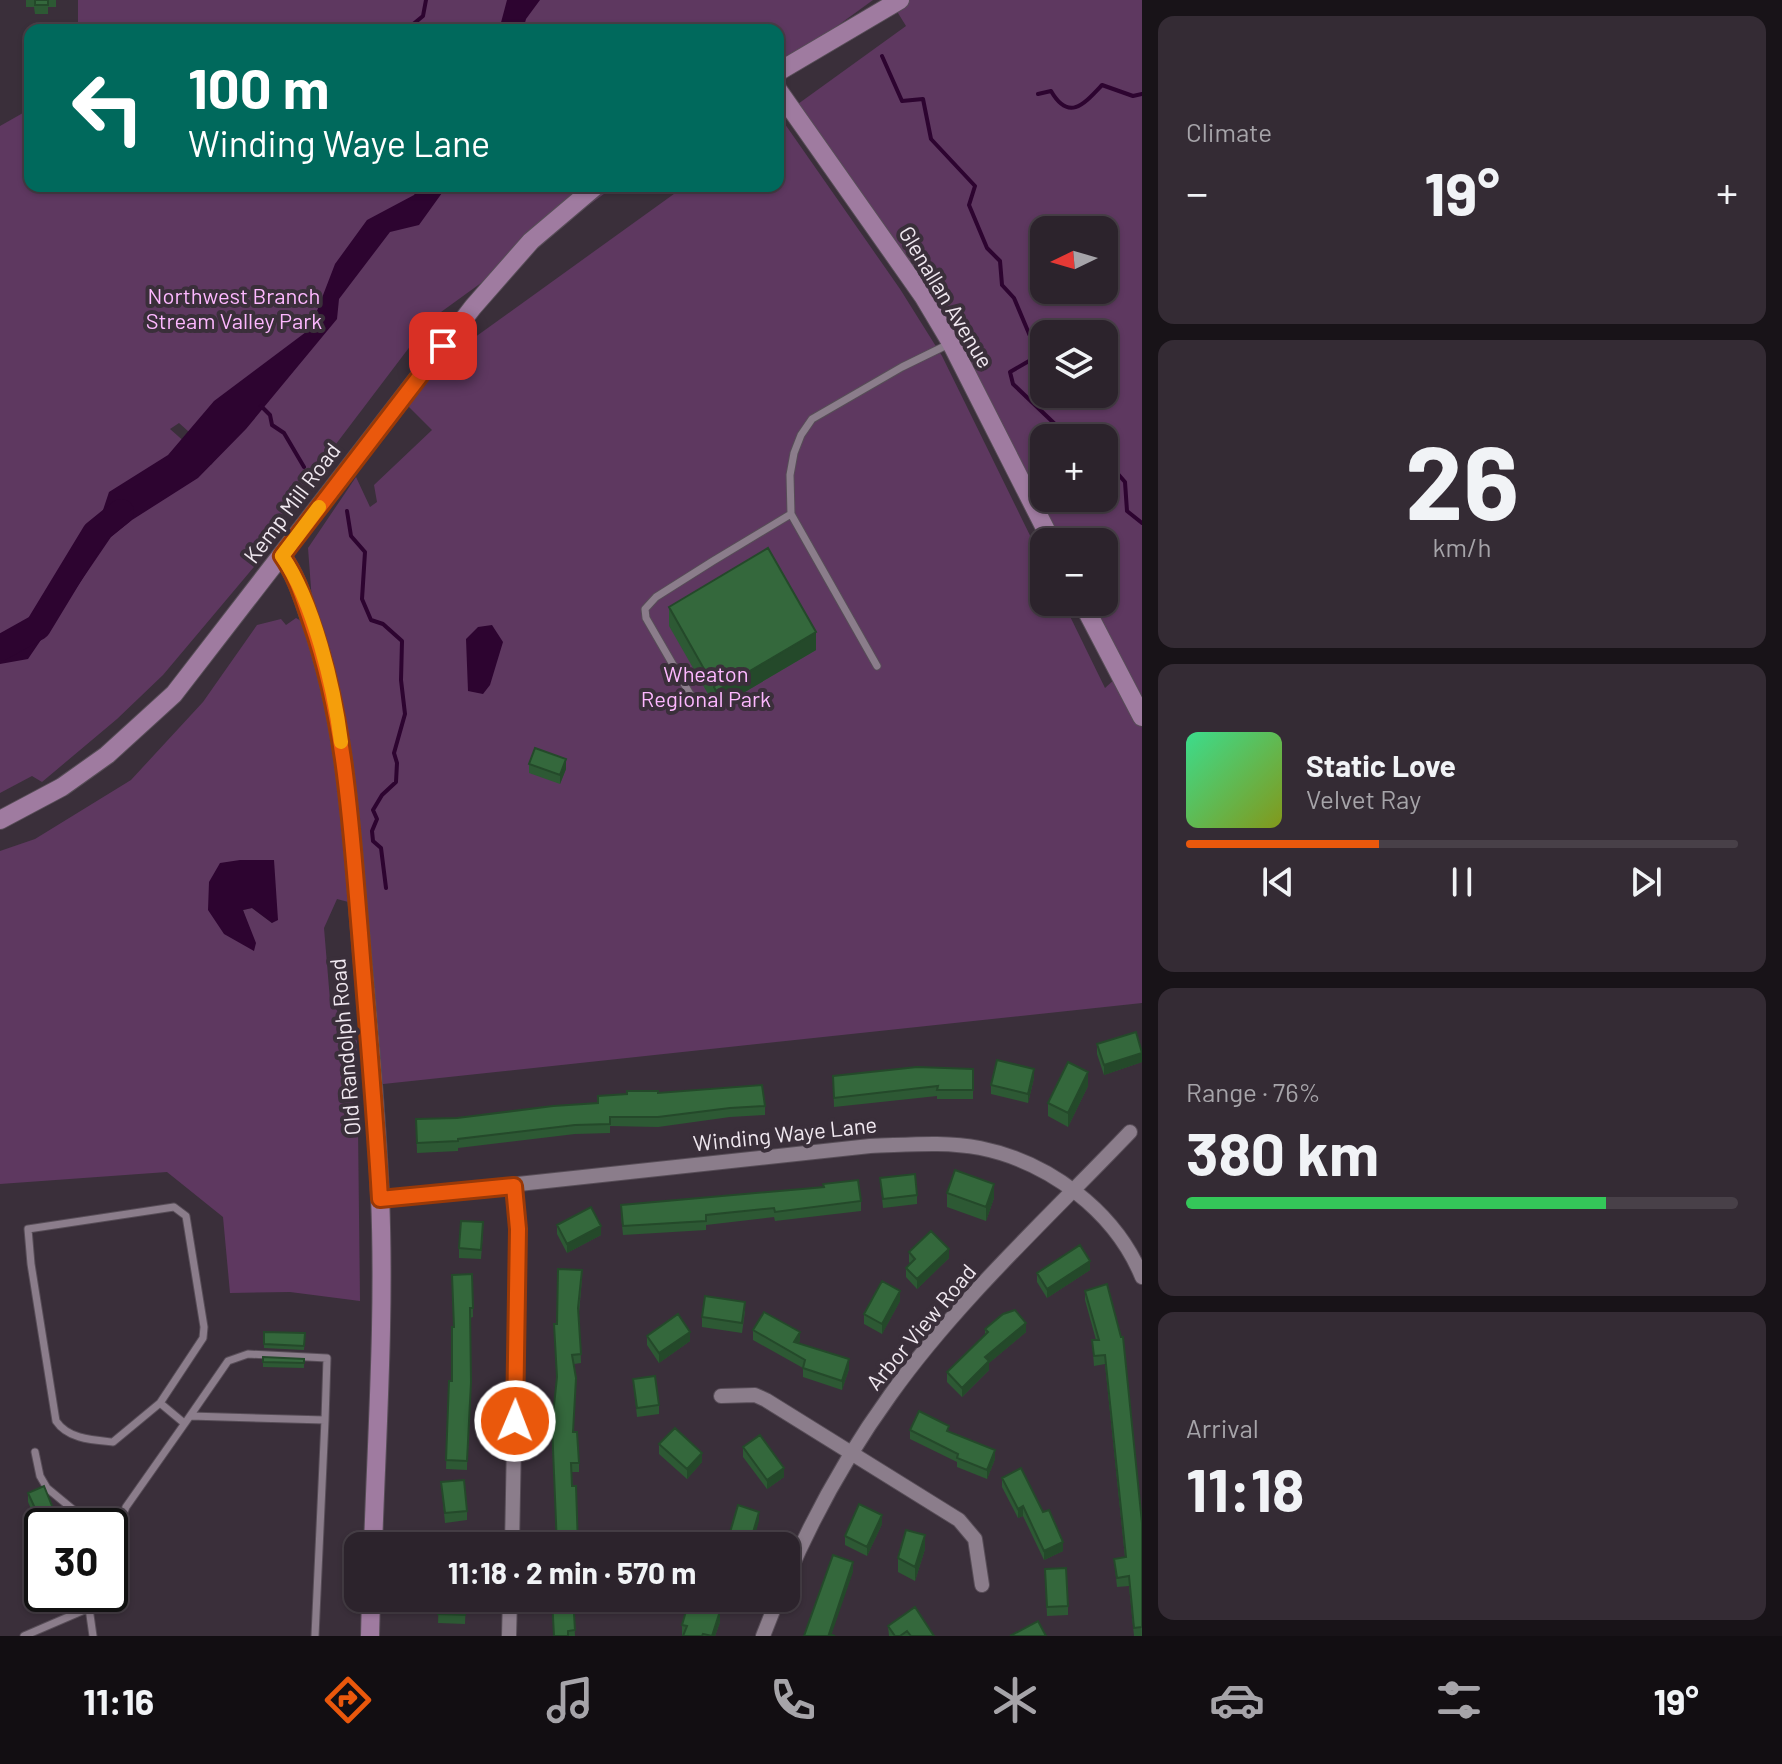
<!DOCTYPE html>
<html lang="en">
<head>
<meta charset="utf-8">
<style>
  :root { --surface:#2c232c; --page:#342b34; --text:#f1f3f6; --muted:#a6a4a9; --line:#484048; --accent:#ea580c }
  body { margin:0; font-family:Barlow,sans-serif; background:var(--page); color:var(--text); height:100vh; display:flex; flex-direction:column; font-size:30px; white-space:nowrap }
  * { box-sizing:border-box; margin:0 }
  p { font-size:26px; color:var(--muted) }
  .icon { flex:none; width:44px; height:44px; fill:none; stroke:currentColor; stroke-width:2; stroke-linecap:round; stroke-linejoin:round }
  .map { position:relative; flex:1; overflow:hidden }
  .details { display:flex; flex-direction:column; gap:16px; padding:16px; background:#181318; width:640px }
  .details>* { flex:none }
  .hud { position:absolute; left:24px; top:24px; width:760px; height:168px; border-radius:16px; box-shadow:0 2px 6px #0004,0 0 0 2px var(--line); background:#00695c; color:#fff; overflow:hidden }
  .needle { width:52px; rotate:265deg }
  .buttons { position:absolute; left:1030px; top:216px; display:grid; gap:16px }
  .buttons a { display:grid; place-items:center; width:88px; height:88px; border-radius:16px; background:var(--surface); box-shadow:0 2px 6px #0004,0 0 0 2px var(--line); font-size:40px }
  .speed { position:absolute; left:24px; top:1508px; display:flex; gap:16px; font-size:40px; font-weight:700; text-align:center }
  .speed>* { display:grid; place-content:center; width:104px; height:104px; border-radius:50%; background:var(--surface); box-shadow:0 2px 6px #0004,0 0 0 2px var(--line); line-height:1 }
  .speed .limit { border:4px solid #111; border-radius:12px; background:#fff; color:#111 }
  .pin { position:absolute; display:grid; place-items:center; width:68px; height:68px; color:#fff; margin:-34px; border-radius:16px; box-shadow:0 4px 12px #0006 }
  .me { position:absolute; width:88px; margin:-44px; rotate:1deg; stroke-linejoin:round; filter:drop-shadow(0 0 6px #0008) }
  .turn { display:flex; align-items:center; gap:28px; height:168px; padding:0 32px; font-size:36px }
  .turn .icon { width:104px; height:104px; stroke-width:2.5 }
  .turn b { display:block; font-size:56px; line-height:68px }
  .big { font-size:60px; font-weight:700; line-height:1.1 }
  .details .widget { flex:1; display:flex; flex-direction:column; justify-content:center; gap:12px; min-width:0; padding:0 28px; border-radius:16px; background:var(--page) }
  .details .dial { align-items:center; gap:0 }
  .dial b { font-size:104px; line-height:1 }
  .song { display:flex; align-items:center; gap:24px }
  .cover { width:96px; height:96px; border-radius:12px; background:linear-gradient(135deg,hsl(150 70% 55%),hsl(70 70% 35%)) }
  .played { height:8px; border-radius:4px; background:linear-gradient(90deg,var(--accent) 35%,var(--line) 35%) }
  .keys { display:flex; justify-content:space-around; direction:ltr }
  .heat { display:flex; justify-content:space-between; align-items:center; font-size:44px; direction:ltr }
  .charge { height:12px; border-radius:6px; background:linear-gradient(90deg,#34c759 76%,var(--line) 0) }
  .trip { position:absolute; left:344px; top:1532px; width:456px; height:80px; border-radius:16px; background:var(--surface); box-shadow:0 2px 6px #0004,0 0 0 2px var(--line); font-weight:700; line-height:80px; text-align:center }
  .menu { display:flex; height:128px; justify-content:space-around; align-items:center; background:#120e12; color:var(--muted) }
  .menu .icon { width:56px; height:56px }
  .menu .selected { color:var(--accent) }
  .menu b { font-size:36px; color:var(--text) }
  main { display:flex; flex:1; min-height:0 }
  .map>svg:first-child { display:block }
  .green { fill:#5e3860; fill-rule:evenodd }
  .water { fill:#2d0430 }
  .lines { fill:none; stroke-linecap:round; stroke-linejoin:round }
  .stream { stroke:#2d0430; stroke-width:4 }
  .river { stroke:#2d0430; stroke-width:26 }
  .lane-casing { stroke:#574d57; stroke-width:9 }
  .street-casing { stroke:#574d57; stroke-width:16 }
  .secondary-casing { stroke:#574d57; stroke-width:20 }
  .lane { stroke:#8b7d8b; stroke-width:7 }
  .street { stroke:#8b7d8b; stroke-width:14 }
  .secondary { stroke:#9f7ba0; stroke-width:18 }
  .wall { fill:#2d5934 }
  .shaded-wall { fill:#24492a }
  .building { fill:#34683c; stroke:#24492a; stroke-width:2 }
  .route-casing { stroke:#983908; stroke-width:20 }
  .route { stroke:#ea580c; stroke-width:14 }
  .slow { stroke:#f59e0b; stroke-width:14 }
  .labels { text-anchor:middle; stroke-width:8; stroke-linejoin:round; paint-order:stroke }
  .park-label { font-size:22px; fill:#fdb8ff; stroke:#3a2f3a }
  .street-label { font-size:22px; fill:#f0e8f0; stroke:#3a2f3a }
</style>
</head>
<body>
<main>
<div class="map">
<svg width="1142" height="1636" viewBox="0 0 1142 1636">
  <rect width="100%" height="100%" fill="#3a2f3a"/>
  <!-- green -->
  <path class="green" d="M78 0H873L778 69V30H78Z
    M890 0H1142V1003L374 1085 356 904 337 899 324 928 330 1000 357 1041 360 1301 290 1292 230 1293 223 1217 167 1172 0 1184V851L35 839 131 780 203 702 257 625 281 619 286 625 296 618 314 628 308 548 356 477 370 507 377 502 374 485 432 430 396 394 685 186H778L780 117 900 289 942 356 1044 564V602H1063L1105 688 1116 678 1078 602H1104V542H1048L954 349 791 109 906 26ZM1044 230H1104V290H1044ZM1044 334H1104V394H1044ZM1044 438H1104V498H1044ZM275 884 272 923 252 908 243 910 247 923 209 901Z
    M30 109V186H615L430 320 264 539 269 549 163 675 117 719 42 782 32 776 0 793V126ZM179 423 217 457 211 465 170 429Z"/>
  <!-- water -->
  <path class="water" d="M507 0H540L526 19 523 30H499Z
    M420 186H447L419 225 390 232 339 299 337 319 246 429 198 478 132 520 111 537 28 659 0 664V635L21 625 85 564 109 492 168 455 214 401 310 329 335 264 367 220 414 195Z
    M492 625 503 642 490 685 483 694 468 691 466 639 478 627Z
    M240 860H274L278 920 272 923 252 908 243 910 256 943 254 951 224 934 208 910 209 882 220 863Z"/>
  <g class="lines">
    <!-- stream -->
    <path class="stream" d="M406 30 423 16 426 0
      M882 56 902 101 923 99 931 139 975 186 969 205 987 248 1000 261 1002 285 1014 298 1030 336 1041 342 1044 355
      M1038 94 1051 91C1069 122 1084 104 1102 85L1133 96 1142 94
      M1044 356 1037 362 1029 361 1010 372 1013 384 1057 426 1076 438
      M261 406 270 415 272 425 284 433 304 467
      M1104 458 1125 482 1127 511 1142 523
      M347 511 351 536 365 552 362 599 371 620 383 624 402 641 401 680 405 714 394 753 397 763 396 782 382 795 373 810 377 819 372 831 373 841 381 848 386 888"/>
    <!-- river -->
    <path class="river" d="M0 648 38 627 95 533 121 512"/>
    <defs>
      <path id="lane" d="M877 666 791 514 790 475 794 453 801 435 812 419 902 367 949 344
        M711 700 700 706 694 701 646 618 645 609 656 597 713 561 791 514
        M174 1207 186 1216 204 1327 203 1338 160 1403 113 1442C92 1440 68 1439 56 1421L31 1264 28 1229Z
        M160 1403 184 1423
        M190 1416 228 1361 248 1354 327 1358 325 1420
        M35 1452 40 1476 47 1488 93 1526
        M110 1549 126 1507 190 1416 325 1420 315 1636
        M24 1636 89 1608
        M93 1636 89 1608 94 1594"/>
      <path id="street" d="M380 1199 870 1146C907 1145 944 1141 980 1148 1049 1162 1115 1211 1142 1277
        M721 1396 755 1395 766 1400 959 1520 975 1539 982 1585
        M512 1546 518 1229 514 1186
        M786 1580C814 1514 849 1452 891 1394 957 1301 1051 1215 1130 1132
        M509 1636 510 1598
        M763 1636 778 1598"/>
      <path id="secondary" d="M778 72 900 0
        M778 90 923 296 951 343 1052 542
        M282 556C297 577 303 598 311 622 343 714 350 811 358 907 366 1003 376 1099 380 1196 385 1312 377 1430 373 1546
        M1082 602 1142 717
        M0 820 62 787 107 755 174 694 473 307 531 241 596 186
        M370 1636 371 1598"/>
    </defs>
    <!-- lane casing -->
    <use href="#lane" class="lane-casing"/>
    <!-- street casing -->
    <use href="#street" class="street-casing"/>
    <!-- secondary casing -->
    <use href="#secondary" class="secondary-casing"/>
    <!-- lane -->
    <use href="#lane" class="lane"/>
    <!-- street -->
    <use href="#street" class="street"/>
    <!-- secondary -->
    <use href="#secondary" class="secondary"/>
  </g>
  <!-- wall -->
  <path class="wall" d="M26 0H56V7H48V14H35L34 7H26Z
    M669 607 816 650 716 709 714 706V696L708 694 669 626Z
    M529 764 566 769 560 784 529 773Z
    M1097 1044 1142 1051V1062L1104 1075 1097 1054Z
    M973 1069V1099H937V1096L834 1107 833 1076Z
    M1034 1078 1028 1103 991 1094V1085Z
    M1088 1086 1068 1127 1048 1116V1103Z
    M658 1093 765 1106V1115L730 1117 658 1127 610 1126V1133L575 1134 458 1148V1151L417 1153 416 1119 457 1118 598 1103V1096Z
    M880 1178 917 1195V1204L883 1208Z
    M947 1193 994 1198 986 1221 947 1207Z
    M861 1201V1211L775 1221 774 1217 706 1225V1230L623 1235 621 1215V1205Z
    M557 1225 601 1235 567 1253 557 1234Z
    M483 1232 481 1259 459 1258V1248Z
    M909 1252 949 1258 917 1289 906 1277V1268L910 1263 909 1262Z
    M1090 1270 1047 1298 1037 1282V1273Z
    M472 1274 473 1317 470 1318 467 1470 446 1469 449 1381H452L454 1327Z
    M582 1279 579 1313 581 1363 574 1364 573 1432 579 1463V1472H571L578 1546 557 1381V1324Z
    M1107 1284 1142 1523V1636H1134L1129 1586 1117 1587 1114 1559 1125 1557 1105 1364 1094 1366 1092 1340H1096L1085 1300V1291Z
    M900 1301 882 1334 864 1324V1314Z
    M745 1311 742 1333 702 1327V1317Z
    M985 1329 1026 1332 989 1363V1370L962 1397 947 1382V1372L985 1335Z
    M753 1330 800 1341 798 1343 849 1369 842 1390 803 1377V1368L753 1340Z
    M264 1332 305 1333 304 1350 264 1348Z
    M647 1336 690 1341 659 1363 647 1345Z
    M263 1357 304 1359V1368L263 1367Z
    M633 1379 659 1405V1414L637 1417Z
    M910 1430 949 1432 995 1459 987 1479 957 1467V1462L910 1439Z
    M659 1444 702 1462 687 1479 659 1454Z
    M743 1447 784 1477 767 1489 743 1457Z
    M1002 1478 1043 1512 1063 1551 1044 1560 1023 1516 1018 1518 1002 1487Z
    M441 1482 467 1511V1520L445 1523Z
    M28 1493 54 1518 73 1526H51V1521L39 1527 28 1502Z
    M882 1524 867 1556 845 1545V1536Z
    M925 1549 915 1581 898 1572V1558Z
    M1045 1569 1068 1606V1615L1047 1616Z
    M439 1598H466L465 1624 438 1623Z
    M573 1598 575 1636H553Z
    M717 1598H731L729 1603Z
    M720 1622 715 1636H682V1625Z
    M888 1626 934 1636H889Z"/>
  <!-- shaded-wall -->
  <path class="shaded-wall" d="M816 632V650L716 709V691Z
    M566 759V769L560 784V775Z
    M1142 1053V1062L1104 1075V1065Z
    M1034 1069V1078L1028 1103V1094Z
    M1088 1072V1086L1068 1127V1113Z
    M994 1184V1198L986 1221V1207Z
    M601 1226V1235L567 1253V1244Z
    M949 1249V1258L917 1289V1279Z
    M1090 1261V1270L1047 1298V1289Z
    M900 1291V1301L882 1334V1324Z
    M1026 1323V1332L989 1363V1370L962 1397V1388L985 1357Z
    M690 1332V1341L659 1363V1353Z
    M800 1332V1341L794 1351V1342Z
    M849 1359V1369L842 1390V1381Z
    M995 1450V1459L987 1479V1470Z
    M702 1453V1462L687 1479V1469Z
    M784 1468V1477L767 1489V1480Z
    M1023 1506V1516L1018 1518V1509Z
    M54 1511V1520L39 1527V1517Z
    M759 1512V1521L752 1546H749Z
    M882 1515V1524L867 1556V1547Z
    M925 1535V1549L915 1581V1567Z
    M1063 1542V1551L1044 1560V1551Z
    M853 1562V1572L831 1636 829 1634Z
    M720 1611V1622L715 1636H712Z"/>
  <!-- building -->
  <path class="building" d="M35 0H48V5H35Z
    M768 548 816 632 716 691 714 687 717 683 716 678 708 676 669 607Z
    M535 748 566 759 560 775 529 764Z
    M1136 1032 1142 1053 1104 1065 1097 1044Z
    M997 1060 1034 1069 1028 1094 991 1085Z
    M1068 1062 1088 1072 1068 1113 1048 1103Z
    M917 1067 973 1069V1090H937L938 1086 834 1098 833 1076Z
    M762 1085 765 1106 730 1108 658 1117H610V1124L575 1125 458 1139V1141L417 1143 416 1119 457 1118 553 1106 598 1103V1096L627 1094V1091H658V1093Z
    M955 1170 994 1184 986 1207 947 1193Z
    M915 1174 917 1195 883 1199 880 1178Z
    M858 1180 861 1201 775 1212 774 1208 706 1215V1221L623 1226 621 1205 824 1187 823 1184Z
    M591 1207 601 1226 567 1244 557 1225Z
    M461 1221 483 1222 481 1250 459 1248Z
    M931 1231 949 1249 917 1279 906 1268 915 1259 909 1252Z
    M1080 1245 1090 1261 1047 1289 1037 1273Z
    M558 1269 582 1270 578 1308 581 1354 572 1355 576 1378 573 1432H577L579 1463H571L572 1486H576L578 1546H557L552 1425 557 1377 554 1324H557Z
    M472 1274 473 1308H470L471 1382 467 1461 446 1460 449 1381H452V1327H454L452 1275Z
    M882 1281 900 1291 882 1324 864 1314Z
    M1107 1284 1121 1337H1123L1142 1523V1627L1134 1628 1129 1576 1117 1578 1114 1559 1126 1557 1105 1355 1094 1356 1092 1340H1099L1085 1291Z
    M705 1296 745 1302 742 1323 702 1317Z
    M1015 1310 1026 1323 985 1357 989 1361 962 1388 947 1372 988 1332 985 1329 1003 1314Z
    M764 1312 800 1332 794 1342 849 1359 842 1381 803 1368 805 1360 753 1330Z
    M678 1314 690 1332 659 1353 647 1336Z
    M264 1332 305 1333 304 1346 264 1344Z
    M263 1357 304 1359V1363L263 1362Z
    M655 1376 659 1405 637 1408 633 1379Z
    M919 1411 949 1426 947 1431 995 1450 987 1470 957 1458 958 1454 910 1430Z
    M675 1428 702 1453 687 1469 659 1444Z
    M760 1435 784 1468 767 1480 743 1447Z
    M1021 1468 1043 1512 1049 1510 1063 1542 1044 1551 1023 1506 1018 1509 1002 1478Z
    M464 1480 467 1511 445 1513 441 1482Z
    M44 1486 54 1511 39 1517 28 1493Z
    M859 1504 882 1515 867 1547 845 1536Z
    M738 1505 759 1512 749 1546H726Z
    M68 1513 73 1526H54L51 1519Z
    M906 1530 925 1535 915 1567 898 1558Z
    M465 1533 466 1546H444L443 1534Z
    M833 1555 853 1562 829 1634 835 1636H804Z
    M1066 1568 1068 1606 1047 1607 1045 1569Z
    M439 1598H466L465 1615 438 1614Z
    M552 1598H573L575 1630 568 1631V1636H554Z
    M689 1601 720 1611 712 1636 703 1634 702 1636H683L687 1626 682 1625Z
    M915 1607 934 1636H911L907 1631 900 1636H895L888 1626Z
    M1038 1621 1046 1636H1010Z"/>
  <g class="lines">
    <defs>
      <path id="route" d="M443 346 282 556C297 577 303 599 311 622 346 722 351 828 360 933 367 1022 375 1110 380 1199L514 1186 518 1229 515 1421"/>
    </defs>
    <!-- route casing -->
    <use href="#route" class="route-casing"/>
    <!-- route -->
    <use href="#route" class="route"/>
    <!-- slow -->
    <path class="slow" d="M319 507 282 556C314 602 334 687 341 742"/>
  </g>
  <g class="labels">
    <!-- park labels -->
    <g class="park-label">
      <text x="234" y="304">Northwest Branch<tspan x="234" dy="25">Stream Valley Park</tspan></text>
      <text x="706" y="682">Wheaton<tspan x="706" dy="25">Regional Park</tspan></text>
    </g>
    <!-- street labels -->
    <g class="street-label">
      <text transform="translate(946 297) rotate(59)" y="8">Glenallan Avenue</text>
      <text transform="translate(292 503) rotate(-53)" y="8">Kemp Mill Road</text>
      <text transform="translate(345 1047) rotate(-95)" y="8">Old Randolph Road</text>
      <text transform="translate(785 1134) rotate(-6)" y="8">Winding Waye Lane</text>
      <text transform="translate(921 1327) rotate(-50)" y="8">Arbor View Road</text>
    </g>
  </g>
</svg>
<div class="buttons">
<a><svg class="needle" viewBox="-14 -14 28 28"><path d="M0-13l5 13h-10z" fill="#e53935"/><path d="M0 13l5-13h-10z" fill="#a6a4a9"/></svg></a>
<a><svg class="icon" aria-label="layers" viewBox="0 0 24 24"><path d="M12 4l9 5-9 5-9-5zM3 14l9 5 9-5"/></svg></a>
<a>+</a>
<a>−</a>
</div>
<div class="speed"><div class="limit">30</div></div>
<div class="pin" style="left:443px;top:346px;background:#d93025"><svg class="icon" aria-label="arrive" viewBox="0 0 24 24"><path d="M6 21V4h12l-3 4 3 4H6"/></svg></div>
<svg class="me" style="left:515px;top:1421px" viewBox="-20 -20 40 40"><circle r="17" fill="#ea580c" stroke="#fff" stroke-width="3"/><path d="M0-11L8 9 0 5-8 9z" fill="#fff"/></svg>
<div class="trip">11:18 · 2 min · 570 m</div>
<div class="hud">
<div class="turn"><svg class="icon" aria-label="left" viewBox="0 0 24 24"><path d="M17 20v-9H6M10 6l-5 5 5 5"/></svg><div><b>100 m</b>Winding Waye Lane</div></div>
</div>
</div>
<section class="details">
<div class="widget"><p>Climate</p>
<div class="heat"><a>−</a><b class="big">19°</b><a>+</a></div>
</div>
<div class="widget dial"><b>26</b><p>km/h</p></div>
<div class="widget">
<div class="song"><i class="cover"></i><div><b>Static Love</b><p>Velvet Ray</p></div></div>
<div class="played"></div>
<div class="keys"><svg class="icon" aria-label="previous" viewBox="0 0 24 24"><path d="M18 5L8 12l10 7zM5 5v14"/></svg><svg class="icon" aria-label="pause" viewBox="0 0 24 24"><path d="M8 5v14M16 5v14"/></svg><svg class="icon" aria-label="next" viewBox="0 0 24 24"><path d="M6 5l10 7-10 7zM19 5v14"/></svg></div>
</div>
<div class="widget"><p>Range · 76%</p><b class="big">380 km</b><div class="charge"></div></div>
<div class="widget"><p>Arrival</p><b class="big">11:18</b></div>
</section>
</main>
<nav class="menu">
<b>11:16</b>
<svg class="icon selected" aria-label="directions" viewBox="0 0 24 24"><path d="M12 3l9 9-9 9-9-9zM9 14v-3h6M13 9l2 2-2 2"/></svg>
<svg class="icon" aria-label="music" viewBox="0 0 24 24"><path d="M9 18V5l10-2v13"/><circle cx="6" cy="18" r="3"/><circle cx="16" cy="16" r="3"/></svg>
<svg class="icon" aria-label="phone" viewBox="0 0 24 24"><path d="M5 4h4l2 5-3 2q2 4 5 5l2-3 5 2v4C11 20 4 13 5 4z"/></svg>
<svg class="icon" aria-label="climate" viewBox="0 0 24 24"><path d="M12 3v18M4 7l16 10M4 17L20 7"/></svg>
<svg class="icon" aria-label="car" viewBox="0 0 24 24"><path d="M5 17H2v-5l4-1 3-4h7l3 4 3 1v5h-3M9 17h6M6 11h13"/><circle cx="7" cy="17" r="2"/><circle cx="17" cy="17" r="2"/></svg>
<svg class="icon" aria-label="filters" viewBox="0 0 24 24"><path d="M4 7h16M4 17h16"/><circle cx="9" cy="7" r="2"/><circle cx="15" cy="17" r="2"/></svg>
<b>19°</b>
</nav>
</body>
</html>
